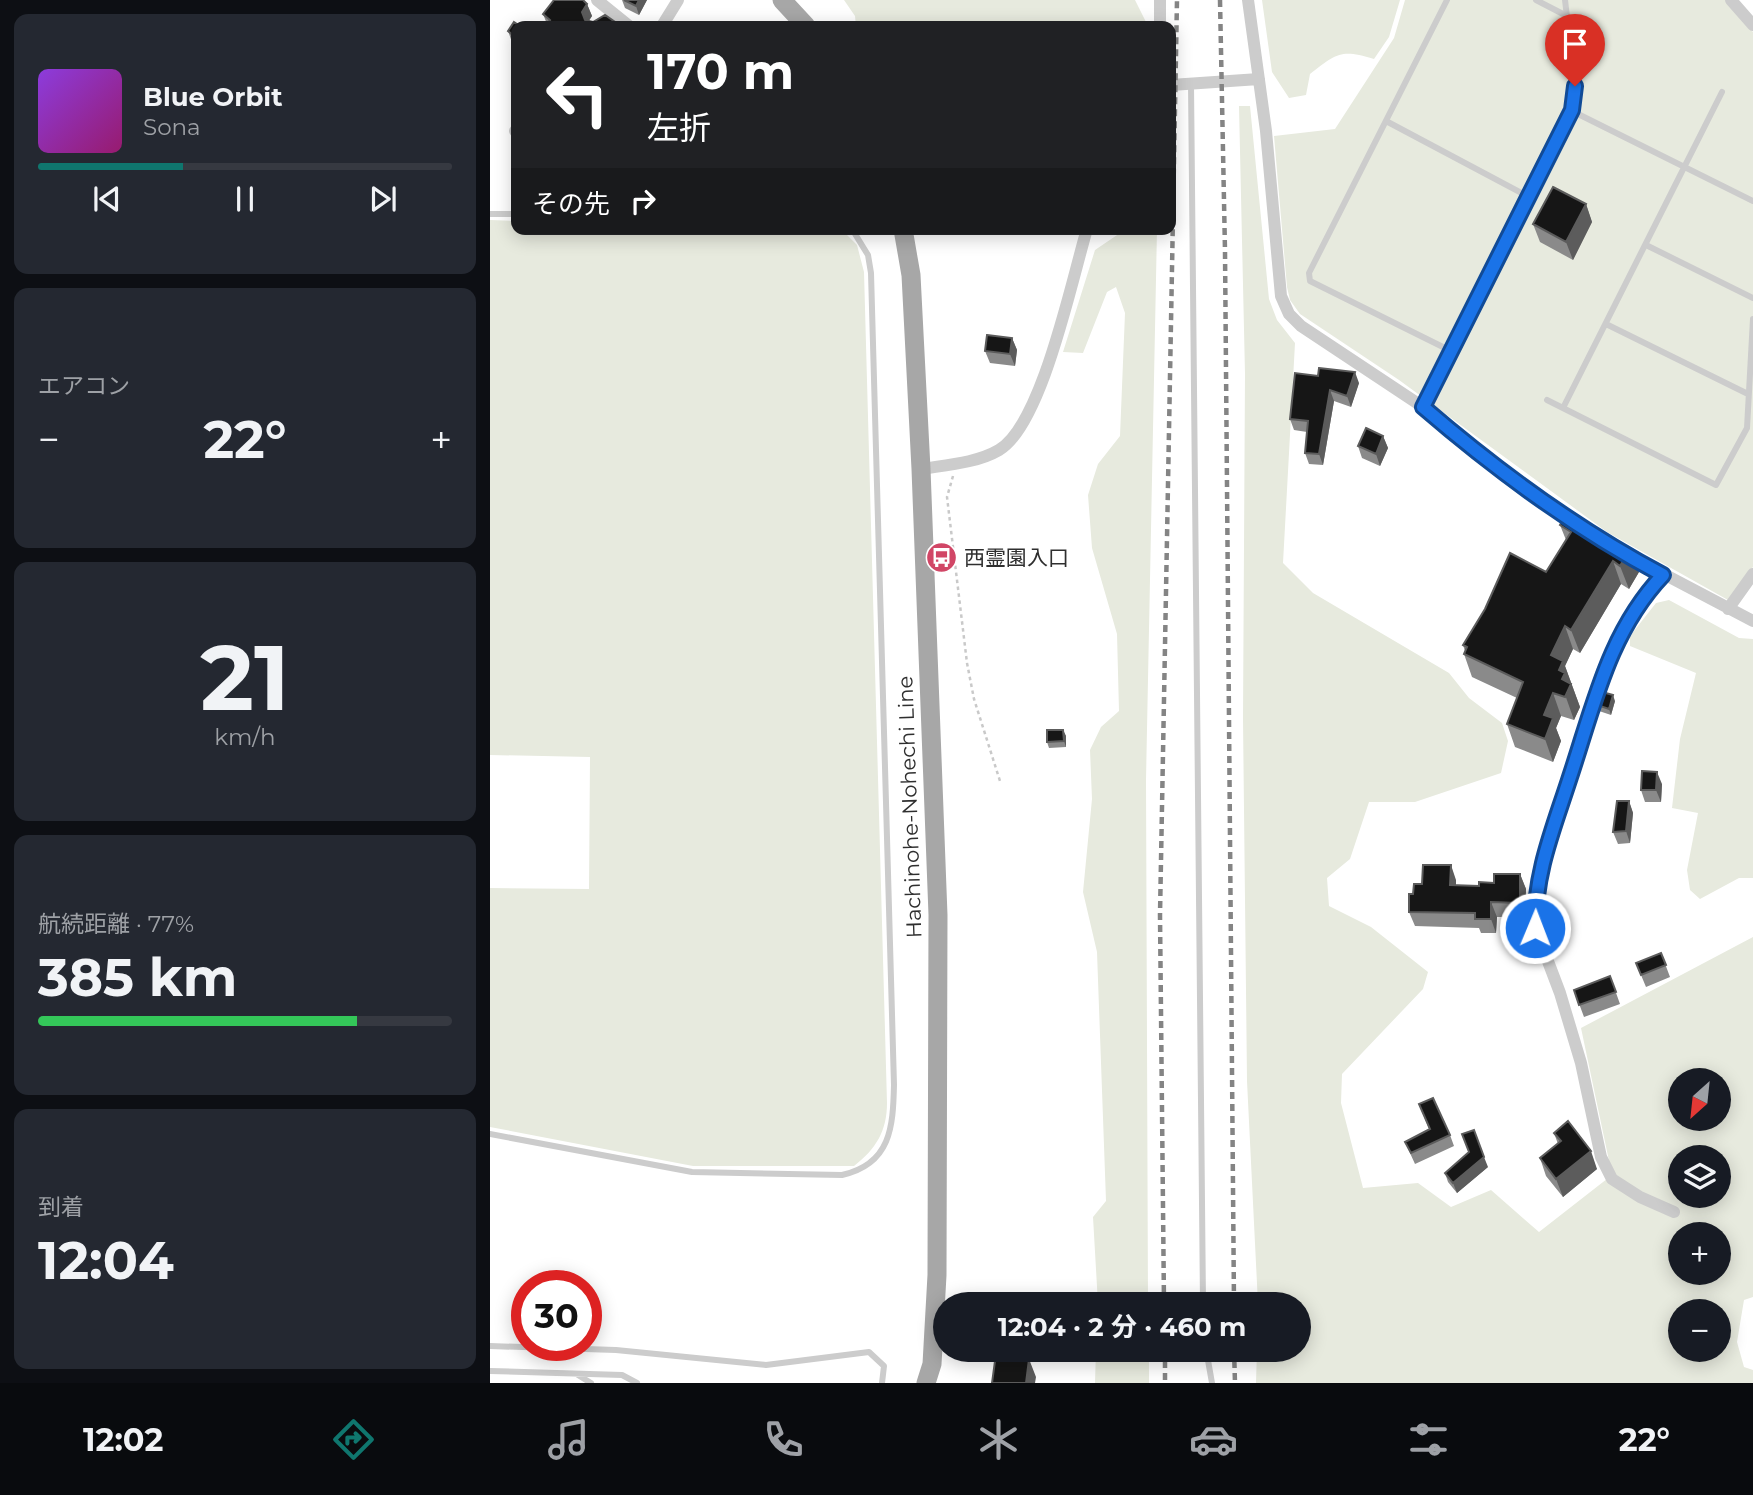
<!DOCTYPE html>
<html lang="ja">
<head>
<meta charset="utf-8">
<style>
  :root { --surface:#171b24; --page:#242831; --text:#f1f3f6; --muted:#9ea1a6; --line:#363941; --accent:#0f766e }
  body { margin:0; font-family:Montserrat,"Noto Sans JP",sans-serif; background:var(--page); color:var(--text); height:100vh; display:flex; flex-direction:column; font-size:26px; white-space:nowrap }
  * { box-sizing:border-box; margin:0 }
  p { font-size:23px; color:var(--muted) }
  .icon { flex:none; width:38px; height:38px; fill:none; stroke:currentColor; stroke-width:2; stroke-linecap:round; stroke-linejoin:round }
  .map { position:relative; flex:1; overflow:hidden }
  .panel { display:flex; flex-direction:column; gap:14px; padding:14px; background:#0d0f14; width:490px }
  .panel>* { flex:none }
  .banner { position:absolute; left:21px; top:21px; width:665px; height:214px; border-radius:14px; box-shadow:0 4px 18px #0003; background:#202124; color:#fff; overflow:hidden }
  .needle { width:46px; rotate:207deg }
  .buttons { position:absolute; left:1178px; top:1068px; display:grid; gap:14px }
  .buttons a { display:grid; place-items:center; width:63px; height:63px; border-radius:50%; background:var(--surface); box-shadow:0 4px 18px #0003; font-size:35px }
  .speed { position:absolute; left:21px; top:1270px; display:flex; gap:14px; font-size:35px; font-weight:700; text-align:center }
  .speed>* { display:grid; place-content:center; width:91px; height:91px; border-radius:50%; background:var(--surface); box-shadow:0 4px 18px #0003; line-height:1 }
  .speed .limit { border:10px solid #d22; background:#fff; color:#111 }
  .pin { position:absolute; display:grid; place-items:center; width:60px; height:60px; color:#fff; margin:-72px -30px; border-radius:50% 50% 50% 0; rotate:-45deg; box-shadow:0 0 7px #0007 }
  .pin .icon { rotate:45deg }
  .me { position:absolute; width:77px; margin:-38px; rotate:1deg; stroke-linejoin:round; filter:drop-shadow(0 0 5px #0008) }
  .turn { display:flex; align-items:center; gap:24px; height:147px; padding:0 21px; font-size:32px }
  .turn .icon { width:91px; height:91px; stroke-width:2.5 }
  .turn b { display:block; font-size:49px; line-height:60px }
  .then { display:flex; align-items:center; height:66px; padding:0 21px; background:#0003; gap:14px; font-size:26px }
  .big { font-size:52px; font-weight:700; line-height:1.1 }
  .panel .widget { flex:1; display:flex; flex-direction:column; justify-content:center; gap:10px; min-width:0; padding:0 24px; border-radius:14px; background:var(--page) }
  .panel .dial { align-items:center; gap:0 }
  .dial b { font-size:91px; line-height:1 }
  .song { display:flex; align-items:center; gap:21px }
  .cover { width:84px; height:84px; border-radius:10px; background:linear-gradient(135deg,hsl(270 70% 55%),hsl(320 70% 35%)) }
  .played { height:7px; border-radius:4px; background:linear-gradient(90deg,var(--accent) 35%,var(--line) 35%) }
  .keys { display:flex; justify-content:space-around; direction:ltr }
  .heat { display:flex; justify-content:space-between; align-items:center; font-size:38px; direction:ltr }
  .charge { height:10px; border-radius:5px; background:linear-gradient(90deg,#34c759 77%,var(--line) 0) }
  .trip { position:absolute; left:443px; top:1292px; width:378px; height:70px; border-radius:35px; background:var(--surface); box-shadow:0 4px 18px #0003; font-weight:700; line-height:70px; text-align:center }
  .tabs { display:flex; height:112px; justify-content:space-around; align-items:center; background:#090b0e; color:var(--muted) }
  .tabs .icon { width:49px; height:49px }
  .tabs .current { color:var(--accent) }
  .tabs b { font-size:32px; color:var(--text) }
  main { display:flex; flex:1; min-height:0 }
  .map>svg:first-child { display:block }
  .green { fill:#e7eade; fill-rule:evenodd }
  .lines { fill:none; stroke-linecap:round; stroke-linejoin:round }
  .path { stroke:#c9c9c9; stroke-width:2.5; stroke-dasharray:3.5 3.5; stroke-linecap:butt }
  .lane { stroke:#ccc; stroke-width:6 }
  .street { stroke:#ccc; stroke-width:12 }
  .primary { stroke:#a7a7a7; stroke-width:19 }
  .rail { stroke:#848484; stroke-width:4.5; stroke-dasharray:7 5; stroke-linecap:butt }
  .wall { fill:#8a8a8a }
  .shaded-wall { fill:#5c5c5c }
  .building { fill:#161616; stroke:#5c5c5c; stroke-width:2 }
  .route-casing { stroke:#114b97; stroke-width:18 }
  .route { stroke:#1a73e8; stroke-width:12 }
  .labels { text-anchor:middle; stroke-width:7; stroke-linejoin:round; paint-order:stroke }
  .poi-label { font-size:21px; fill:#2f2f2f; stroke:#fff; text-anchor:start }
  .street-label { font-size:21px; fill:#2f2f2f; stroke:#fff }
</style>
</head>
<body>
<main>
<section class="panel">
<div class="widget">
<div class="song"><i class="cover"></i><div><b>Blue Orbit</b><p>Sona</p></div></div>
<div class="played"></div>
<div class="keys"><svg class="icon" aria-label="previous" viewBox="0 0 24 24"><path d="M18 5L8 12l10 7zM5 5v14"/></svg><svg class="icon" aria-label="pause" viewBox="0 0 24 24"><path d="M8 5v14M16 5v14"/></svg><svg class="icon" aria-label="next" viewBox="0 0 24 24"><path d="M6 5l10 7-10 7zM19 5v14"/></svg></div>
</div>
<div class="widget"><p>エアコン</p>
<div class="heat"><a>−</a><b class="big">22°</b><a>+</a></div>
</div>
<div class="widget dial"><b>21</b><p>km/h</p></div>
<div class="widget"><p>航続距離 · 77%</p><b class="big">385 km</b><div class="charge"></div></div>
<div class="widget"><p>到着</p><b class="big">12:04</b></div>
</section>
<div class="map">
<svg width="1263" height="1383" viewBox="0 0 1263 1383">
  <rect width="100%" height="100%" fill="#fff"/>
  <!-- green -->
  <path class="green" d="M354 0H645L658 26H366L365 16Z
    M772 0H910L899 37 884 59C851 49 847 53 820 74L816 95 799 98 782 72Z
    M915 0H1236L1263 32V567L1238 600 1117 532 909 380 810 314 800 300 797 287 784 136 845 129 904 38Z
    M749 106H760L779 299 787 320 805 343 793 563 823 593 959 673 979 698 1012 723 1018 741 1011 773 925 802H879L860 859 837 878 839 906 881 927 938 972 933 989 852 1074 851 1103 873 1188 928 1183 961 1207 1001 1190 1049 1232 1122 1175 1091 1028 1263 937V1297L1254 1300 1247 1342 1254 1367 1263 1370V1383H766L767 1349H808V1304H768L757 1081 753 719 755 374ZM1190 1080H1228V1118H1190ZM1190 1157H1228V1195H1190ZM1190 1234H1228V1272H1190ZM1190 1311H1228V1349H1190Z
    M0 220 26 221V229H351L367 245 374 272 397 1103C397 1131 386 1149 364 1166H203L0 1127V888L99 889 100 757 0 755Z
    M636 229H667L656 780 658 1304H608L603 1217 616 1201 607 952 593 892 602 799 600 750 611 727 629 711 627 634 602 548 598 495 608 464 630 436 635 313 626 287 617 292 593 353 573 352 605 250Z
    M1179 600 1249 638 1263 639V878H1249L1210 899 1200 890 1197 870 1208 813 1182 808 1190 739 1206 673 1140 646V636L1166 603Z
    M606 1349H659V1383H605Z"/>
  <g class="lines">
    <!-- path -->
    <path class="path" d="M463 476 457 497 477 663 484 699 510 781"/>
    <!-- lane -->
    <path class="lane" d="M957 0 819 273 820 281 961 351
      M1046 0 1075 15
      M701 84 713 1304
      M1082 111 1263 201
      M896 121 1039 197
      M0 214H26
      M1156 245 1263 298
      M1116 324 1258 394
      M1057 400 1226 485 1257 428 1263 319
      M933 407 1082 111 1085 86 1075 0
      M1073 408 1232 92
      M0 1134 202 1172 352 1175C401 1164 403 1127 404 1085L381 273 378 255 362 229
      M0 1346 126 1350 276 1365 379 1352 394 1366 392 1383
      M716 1349 722 1383
      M0 1371 132 1375 147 1383
      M88 1375 101 1383"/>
    <!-- street -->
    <path class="street" d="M107 0 139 26
      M758 0 776 131 791 296 799 314 811 326 933 407 979 446 1089 523
      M1241 0 1263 25
      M172 26 188 0
      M670 26V0
      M681 85 769 79
      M25 131 26 130
      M431 469C456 465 487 463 509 450 552 425 582 279 597 229
      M1130 551 1263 621
      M1173 575 1155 595 1139 619 1112 671 1048 873 1045 927 1070 993 1091 1063 1111 1157 1122 1179 1150 1197 1184 1212
      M1238 609 1263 574"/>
    <!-- primary -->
    <path class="primary" d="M292 0 316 26
      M413 229 421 275 431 469 448 915 447 1275 442 1364 436 1383"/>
    <!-- rail -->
    <path class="rail" d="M730 0 735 251 744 1304
      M674 1304 670 915 687 0
      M675 1349V1383
      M744 1349 745 1383"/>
  </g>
  <!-- wall -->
  <path class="wall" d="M132 0H157L149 15 135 8Z
    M97 4 102 16 98 21 103 22H125L126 26H55L57 24 53 14Z
    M26 26V46L22 42 18 31Z
    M1096 204 1102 222 1083 260 1050 242 1043 224Z
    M522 338 527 350 525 366 500 363 495 351Z
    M805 373 869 383 861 407 844 401 833 465 819 464 815 453 817 432 804 430 800 419Z
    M893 436 898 448 890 466 872 458 868 446Z
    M1070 525 1140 549 1149 572 1139 589 1131 584 1090 653 1083 649 1075 666 1090 707 1084 720 1071 716 1066 728 1071 741 1063 762 1025 747 1017 724 1027 698 982 677 974 654 975 651 973 645 1056 572 1076 540Z
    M1125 701 1121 715 1109 711 1107 705Z
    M573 730 576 736V747L559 748 557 742Z
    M1172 784 1171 802H1155L1151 790Z
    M1139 801 1143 813 1140 843 1128 844 1123 832Z
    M1030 874 1036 889 1035 917H1007L1006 933H991L989 928 925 926 919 912 923 894 932 884 966 880V885L989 886 1004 883Z
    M1171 953 1180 977 1156 987 1146 963Z
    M1120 976 1130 1004 1094 1017 1084 990Z
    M929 1104 960 1135 964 1146 925 1164 915 1142 939 1129Z
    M1064 1133 1107 1169 1073 1197 1056 1176 1050 1158 1068 1144Z
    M998 1167 967 1193 958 1182 955 1173Z"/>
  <!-- shaded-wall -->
  <path class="shaded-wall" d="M149 0H157L149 15 146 6Z
    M97 4 102 16 97 24V26L92 12Z
    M1096 204 1102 222 1083 260 1076 242Z
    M522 338 527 350 525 366 520 354Z
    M865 372 869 383 861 407 857 396Z
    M840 390 844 401 833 465 829 454Z
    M893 436 898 448 890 466 886 454Z
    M1140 549 1149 572 1139 589 1130 566Z
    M1123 561 1131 584 1090 653 1081 630Z
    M1075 626 1083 649 1075 666 1090 707 1084 720 1061 655Z
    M1063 693 1071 716 1066 728 1071 741 1063 762 1055 739 1054 715Z
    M1123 695 1125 701 1121 715 1119 709Z
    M573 730 576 736V747L574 741Z
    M1167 772 1172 784 1171 802 1166 790Z
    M1139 801 1143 813 1140 843 1136 831Z
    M961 865 966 880V900L960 885Z
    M1030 874 1036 889 1035 917 1030 903Z
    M1001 902 1007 917 1006 933 1001 919Z
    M1101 1151 1107 1169 1073 1197 1066 1179Z
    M994 1157 998 1167 967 1193 963 1183Z
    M539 1359 546 1377 545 1383H536Z"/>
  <!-- building -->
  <path class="building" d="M64 0H93L97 4 92 12 95 20 103 22 115 15 125 22 124 26H55L60 20 53 14Z
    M134 0H149L146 6Z
    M24 22 30 26H26V38L18 31Z
    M1063 187 1096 204 1076 242 1043 224Z
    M497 335 522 338 520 354 495 351Z
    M829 368 865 372 857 396 840 390 829 454 815 453 818 421 800 419 805 373 828 376Z
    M876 428 893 436 886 454 868 446Z
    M1078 512 1140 549 1130 566 1123 561 1081 630 1075 626 1061 655 1073 661 1069 670 1075 673 1072 679 1081 684 1075 697 1063 693 1054 715 1063 718 1055 739 1017 724 1033 682 974 654 977 647 973 645 995 609 1020 553 1056 572 1081 532 1070 525Z
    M1112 692 1123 695 1119 709 1107 705Z
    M557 730H573L574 741 557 742Z
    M1152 771 1167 772 1166 790H1151Z
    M1127 801H1139L1136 831 1123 832Z
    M933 865H961L960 885 989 886V882L1004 883V874H1030V903L1001 902V919H985V913L919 912V894H923L924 884H932Z
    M1171 953 1176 965 1151 975 1146 963Z
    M1120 976 1126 992 1089 1005 1084 990Z
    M943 1098 960 1135 921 1153 915 1142 940 1129 929 1104Z
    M1078 1121 1101 1151 1066 1179 1050 1158 1071 1141 1064 1133Z
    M984 1130 994 1157 963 1183 955 1173 979 1152 972 1134Z
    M506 1354 539 1359 536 1383H502Z"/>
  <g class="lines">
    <defs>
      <path id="route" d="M1045 928C1045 871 1063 830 1080 777 1104 705 1119 632 1173 575 1090 531 1005 469 933 407L1082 110 1085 86"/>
    </defs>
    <!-- route casing -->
    <use href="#route" class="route-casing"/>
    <!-- route -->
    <use href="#route" class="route"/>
  </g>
  <!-- icons -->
  <defs>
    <symbol id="bus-disc" viewBox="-11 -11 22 22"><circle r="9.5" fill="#d14666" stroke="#fff"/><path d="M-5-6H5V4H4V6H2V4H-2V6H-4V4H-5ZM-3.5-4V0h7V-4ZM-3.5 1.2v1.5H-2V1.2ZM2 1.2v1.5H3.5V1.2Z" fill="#fff"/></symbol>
  </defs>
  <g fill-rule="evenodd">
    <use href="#bus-disc" x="434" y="540" width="35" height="35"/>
  </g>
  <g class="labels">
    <!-- poi labels -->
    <g class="poi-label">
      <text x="474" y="565">西霊園入口</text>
    </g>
    <!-- street labels -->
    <g class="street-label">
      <text transform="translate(420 807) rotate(-92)" y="7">Hachinohe-Nohechi Line</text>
    </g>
  </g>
</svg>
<div class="buttons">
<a><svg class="needle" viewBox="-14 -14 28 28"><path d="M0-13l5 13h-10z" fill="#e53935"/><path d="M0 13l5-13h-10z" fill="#9ea1a6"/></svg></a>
<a><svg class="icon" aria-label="layers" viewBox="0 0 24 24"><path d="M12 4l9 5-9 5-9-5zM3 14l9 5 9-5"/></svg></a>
<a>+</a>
<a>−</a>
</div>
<div class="speed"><div class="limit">30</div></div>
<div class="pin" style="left:1085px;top:86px;background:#d93025"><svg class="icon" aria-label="arrive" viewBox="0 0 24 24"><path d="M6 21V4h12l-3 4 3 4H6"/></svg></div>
<svg class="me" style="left:1045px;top:928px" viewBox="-20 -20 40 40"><circle r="17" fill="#1a73e8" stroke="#fff" stroke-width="3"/><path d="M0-11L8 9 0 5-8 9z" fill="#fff"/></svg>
<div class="trip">12:04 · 2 分 · 460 m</div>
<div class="banner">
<div class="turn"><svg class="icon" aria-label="left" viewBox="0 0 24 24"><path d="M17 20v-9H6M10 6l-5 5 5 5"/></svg><div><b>170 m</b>左折</div></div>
<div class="then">その先<svg class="icon" aria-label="right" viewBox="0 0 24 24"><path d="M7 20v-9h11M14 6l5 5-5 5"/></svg></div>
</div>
</div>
</main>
<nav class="tabs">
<b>12:02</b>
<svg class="icon current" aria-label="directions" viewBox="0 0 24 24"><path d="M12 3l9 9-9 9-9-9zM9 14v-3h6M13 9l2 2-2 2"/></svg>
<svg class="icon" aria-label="music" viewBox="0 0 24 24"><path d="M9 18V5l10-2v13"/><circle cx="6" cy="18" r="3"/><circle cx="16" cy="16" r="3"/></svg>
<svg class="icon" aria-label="phone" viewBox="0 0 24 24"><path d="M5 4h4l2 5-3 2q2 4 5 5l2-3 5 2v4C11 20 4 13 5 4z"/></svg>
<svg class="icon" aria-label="climate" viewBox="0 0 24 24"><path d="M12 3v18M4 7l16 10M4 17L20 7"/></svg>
<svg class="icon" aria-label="car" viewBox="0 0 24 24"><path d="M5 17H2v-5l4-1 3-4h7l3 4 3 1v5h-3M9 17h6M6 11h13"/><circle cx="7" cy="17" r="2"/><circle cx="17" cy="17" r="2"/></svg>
<svg class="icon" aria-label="filters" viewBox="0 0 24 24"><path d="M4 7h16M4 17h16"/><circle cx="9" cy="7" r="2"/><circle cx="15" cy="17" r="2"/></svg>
<b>22°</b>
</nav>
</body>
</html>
